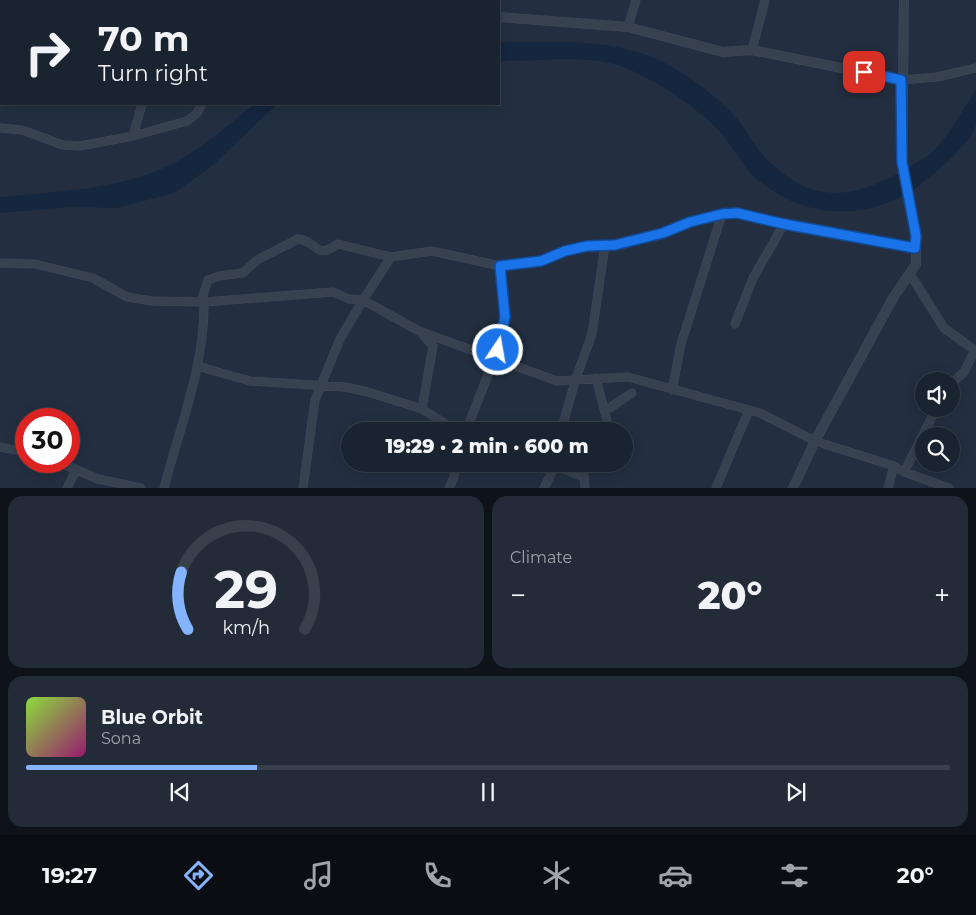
<!DOCTYPE html>
<html lang="en">
<head>
<meta charset="utf-8">
<style>
  :root { --surface:#1a2330; --page:#232b38; --text:#f1f3f6; --muted:#9fa4ab; --line:#38404c; --accent:#85b4fe }
  body { margin:0; font-family:Montserrat,sans-serif; background:var(--page); color:var(--text); height:100vh; display:flex; flex-direction:column; font-size:19px; white-space:nowrap }
  * { box-sizing:border-box; margin:0 }
  p { font-size:16px; color:var(--muted) }
  .icon { flex:none; width:28px; height:28px; fill:none; stroke:currentColor; stroke-width:2; stroke-linecap:round; stroke-linejoin:round }
  .map { position:relative; height:488px; overflow:hidden }
  .drawer { display:flex; flex-direction:column; gap:8px; padding:8px; background:#0e131a; flex:1 }
  .drawer>* { flex:none }
  .guide { position:absolute; left:0px; top:0px; width:500px; height:105px; box-shadow:0 2px 12px #0003,0 0 0 1px var(--line); background:#1a2330; color:var(--text); overflow:hidden }
  .tools { position:absolute; left:915px; top:372px; display:grid; gap:10px }
  .tools a { display:grid; place-items:center; width:45px; height:45px; border-radius:50%; background:var(--surface); box-shadow:0 2px 12px #0003,0 0 0 1px var(--line); font-size:25px }
  .speed { position:absolute; left:15px; top:408px; display:flex; gap:10px; font-size:25px; font-weight:700; text-align:center }
  .speed>* { display:grid; place-content:center; width:65px; height:65px; border-radius:50%; background:var(--surface); box-shadow:0 2px 12px #0003,0 0 0 1px var(--line); line-height:1 }
  .speed .limit { border:8px solid #d22; background:#fff; color:#111 }
  .pin { position:absolute; display:grid; place-items:center; width:42px; height:42px; color:#fff; margin:-21px; border-radius:10px; box-shadow:0 2px 8px #0006 }
  .me { position:absolute; width:55px; margin:-28px; rotate:12deg; stroke-linejoin:round; filter:drop-shadow(0 0 4px #0008) }
  .turn { display:flex; align-items:center; gap:18px; height:105px; padding:0 15px; font-size:22px }
  .turn .icon { width:65px; height:65px; stroke-width:2.5 }
  .turn b { display:block; font-size:35px; line-height:42px }
  .big { font-size:38px; font-weight:800; line-height:1.1 }
  .drawer .widget { flex:1; display:flex; flex-direction:column; justify-content:center; gap:8px; min-width:0; padding:0 18px; border-radius:15px; background:var(--page) }
  .drawer .dial { align-items:center; gap:0 }
  .dial svg { height:130px; overflow:visible; fill:none; stroke:var(--line); stroke-width:7; stroke-linecap:round; text-anchor:middle }
  .dial text { fill:var(--text); stroke:none }
  .song { display:flex; align-items:center; gap:15px }
  .cover { width:60px; height:60px; border-radius:8px; background:linear-gradient(135deg,hsl(90 70% 55%),hsl(320 70% 35%)) }
  .played { height:5px; border-radius:2px; background:linear-gradient(90deg,var(--accent) 25%,var(--line) 25%) }
  .keys { display:flex; justify-content:space-around; direction:ltr }
  .heat { display:flex; justify-content:space-between; align-items:center; font-size:28px; direction:ltr }
  .drawer .tiles { flex:1; display:grid; gap:8px; grid-template-columns:1fr 1fr }
  .widget:last-child { grid-column:span 2 }
  .trip { position:absolute; left:341px; top:422px; width:292px; height:50px; border-radius:25px; background:var(--surface); box-shadow:0 2px 12px #0003,0 0 0 1px var(--line); font-weight:800; line-height:50px; text-align:center }
  .dock { display:flex; height:80px; justify-content:space-around; align-items:center; background:#0a0e13; color:var(--muted) }
  .dock .icon { width:35px; height:35px }
  .dock .active { color:var(--accent) }
  .dock b { font-size:22px; color:var(--text) }
  .map>svg:first-child { display:block }
  .water { fill:#15263f }
  .lines { fill:none; stroke-linecap:round; stroke-linejoin:round }
  .minor-casing { stroke:#404a59; stroke-width:9 }
  .tertiary-casing { stroke:#404a59; stroke-width:10 }
  .minor { stroke:#374150; stroke-width:8 }
  .tertiary { stroke:#374150; stroke-width:9 }
  .route-casing { stroke:#114b97; stroke-width:12 }
  .route { stroke:#1a73e8; stroke-width:9 }
</style>
</head>
<body>
<div class="map">
<svg width="976" height="488" viewBox="0 0 976 488">
  <rect width="100%" height="100%" fill="#232f40"/>
  <!-- water -->
  <path class="water" d="M499 42C549 42 605 38 652 57 680 68 719 97 738 120 747 131 754 145 764 156 806 201 846 202 897 174 909 167 924 160 935 149 951 133 963 109 976 90 976 101 976 114 976 124 972 142 940 169 926 180 877 222 805 222 757 179 741 165 732 144 717 129 693 104 658 82 626 68 591 53 537 62 499 61Z
    M255 104H277L213 165 174 193 117 208 71 207 0 213V197C59 191 125 190 178 161 206 145 230 123 255 104Z"/>
  <g class="lines">
    <defs>
      <path id="minor" d="M21 1V0
        M194 1 195 0
        M0 23H1
        M628 27 636 0
        M752 50 765 0
        M901 80 937 77 976 68
        M0 91 1 84
        M0 128 22 130 63 145 80 146 133 136 187 121 197 113 202 104
        M133 136 142 104
        M0 263 35 264 93 278 127 297 152 301 204 302 333 292 349 299 363 300 391 257
        M910 274 944 328 976 351
        M201 302 208 280 219 276 243 273 257 260 298 239C319 241 314 261 338 244L391 257 432 251 500 266 541 261 565 251 587 246 615 245 663 233 690 222 722 214 737 213 784 224 915 248
        M735 324 753 278 784 224
        M197 366 250 381 345 387 368 392 422 409 457 431
        M596 378 607 421 605 431
        M951 384 964 372 975 350
        M672 390 681 344 722 214
        M422 409 433 346 422 334
        M605 411 632 393
        M466 431 502 339 505 317 500 266
        M561 431 576 378 592 334 605 245
        M0 447 26 452
        M56 461 98 479 141 488
        M552 464 581 476 589 464
        M904 472 936 409
        M584 475 585 488
        M67 488 76 470
        M164 488C180 427 205 365 204 302
        M303 488 315 400 340 339 363 300 419 331 557 381 628 377 760 413 815 441 894 466 904 472 949 488
        M449 488 454 477 455 464
        M544 488 553 470 552 464
        M716 488 749 410
        M888 488 894 466"/>
      <path id="tertiary" d="M427 0 430 1
        M499 17 628 27 723 52 752 50 901 80
        M793 488 815 441 893 298 916 264V236L902 162 904 0"/>
    </defs>
    <!-- minor casing -->
    <use href="#minor" class="minor-casing"/>
    <!-- tertiary casing -->
    <use href="#tertiary" class="tertiary-casing"/>
    <!-- minor -->
    <use href="#minor" class="minor"/>
    <!-- tertiary -->
    <use href="#tertiary" class="tertiary"/>
  </g>
  <g class="lines">
    <defs>
      <path id="route" d="M498 350 505 317 500 266 541 261 565 251 587 246 615 245 663 233 690 222 722 214 737 213 784 224 915 248 916 236 902 162 901 80 864 72"/>
    </defs>
    <!-- route casing -->
    <use href="#route" class="route-casing"/>
    <!-- route -->
    <use href="#route" class="route"/>
  </g>
</svg>
<div class="tools">
<a><svg class="icon" aria-label="sound" viewBox="0 0 24 24"><path d="M4 9h4l5-4v14l-5-4H4zM17 9q2 3 0 6"/></svg></a>
<a><svg class="icon" aria-label="search" viewBox="0 0 24 24"><circle cx="10" cy="10" r="6"/><path d="M15 15l6 6"/></svg></a>
</div>
<div class="speed"><div class="limit">30</div></div>
<div class="pin" style="left:864px;top:72px;background:#d93025"><svg class="icon" aria-label="arrive" viewBox="0 0 24 24"><path d="M6 21V4h12l-3 4 3 4H6"/></svg></div>
<svg class="me" style="left:498px;top:350px" viewBox="-20 -20 40 40"><circle r="17" fill="#1a73e8" stroke="#fff" stroke-width="3"/><path d="M0-11L8 9 0 5-8 9z" fill="#fff"/></svg>
<div class="trip">19:29 · 2 min · 600 m</div>
<div class="guide">
<div class="turn"><svg class="icon" aria-label="right" viewBox="0 0 24 24"><path d="M7 20v-9h11M14 6l5 5-5 5"/></svg><div><b>70 m</b>Turn right</div></div>
</div>
</div>
<section class="drawer">
<div class="tiles">
<div class="widget dial"><svg viewBox="0 0 100 80">
<path d="M14 69A42 42 0 1 1 86 69"/>
<path d="M14 69A42 42 0 0 1 10 34" stroke="#85b4fe"/>
<text x="50" y="56" font-size="32" font-weight="700">29</text>
<text x="50" y="72" font-size="11">km/h</text>
</svg></div>
<div class="widget"><p>Climate</p>
<div class="heat"><a>−</a><b class="big">20°</b><a>+</a></div>
</div>
<div class="widget">
<div class="song"><i class="cover"></i><div><b>Blue Orbit</b><p>Sona</p></div></div>
<div class="played"></div>
<div class="keys"><svg class="icon" aria-label="previous" viewBox="0 0 24 24"><path d="M18 5L8 12l10 7zM5 5v14"/></svg><svg class="icon" aria-label="pause" viewBox="0 0 24 24"><path d="M8 5v14M16 5v14"/></svg><svg class="icon" aria-label="next" viewBox="0 0 24 24"><path d="M6 5l10 7-10 7zM19 5v14"/></svg></div>
</div>
</div>
</section>
<nav class="dock">
<b>19:27</b>
<svg class="icon active" aria-label="directions" viewBox="0 0 24 24"><path d="M12 3l9 9-9 9-9-9zM9 14v-3h6M13 9l2 2-2 2"/></svg>
<svg class="icon" aria-label="music" viewBox="0 0 24 24"><path d="M9 18V5l10-2v13"/><circle cx="6" cy="18" r="3"/><circle cx="16" cy="16" r="3"/></svg>
<svg class="icon" aria-label="phone" viewBox="0 0 24 24"><path d="M5 4h4l2 5-3 2q2 4 5 5l2-3 5 2v4C11 20 4 13 5 4z"/></svg>
<svg class="icon" aria-label="climate" viewBox="0 0 24 24"><path d="M12 3v18M4 7l16 10M4 17L20 7"/></svg>
<svg class="icon" aria-label="car" viewBox="0 0 24 24"><path d="M5 17H2v-5l4-1 3-4h7l3 4 3 1v5h-3M9 17h6M6 11h13"/><circle cx="7" cy="17" r="2"/><circle cx="17" cy="17" r="2"/></svg>
<svg class="icon" aria-label="filters" viewBox="0 0 24 24"><path d="M4 7h16M4 17h16"/><circle cx="9" cy="7" r="2"/><circle cx="15" cy="17" r="2"/></svg>
<b>20°</b>
</nav>
</body>
</html>
